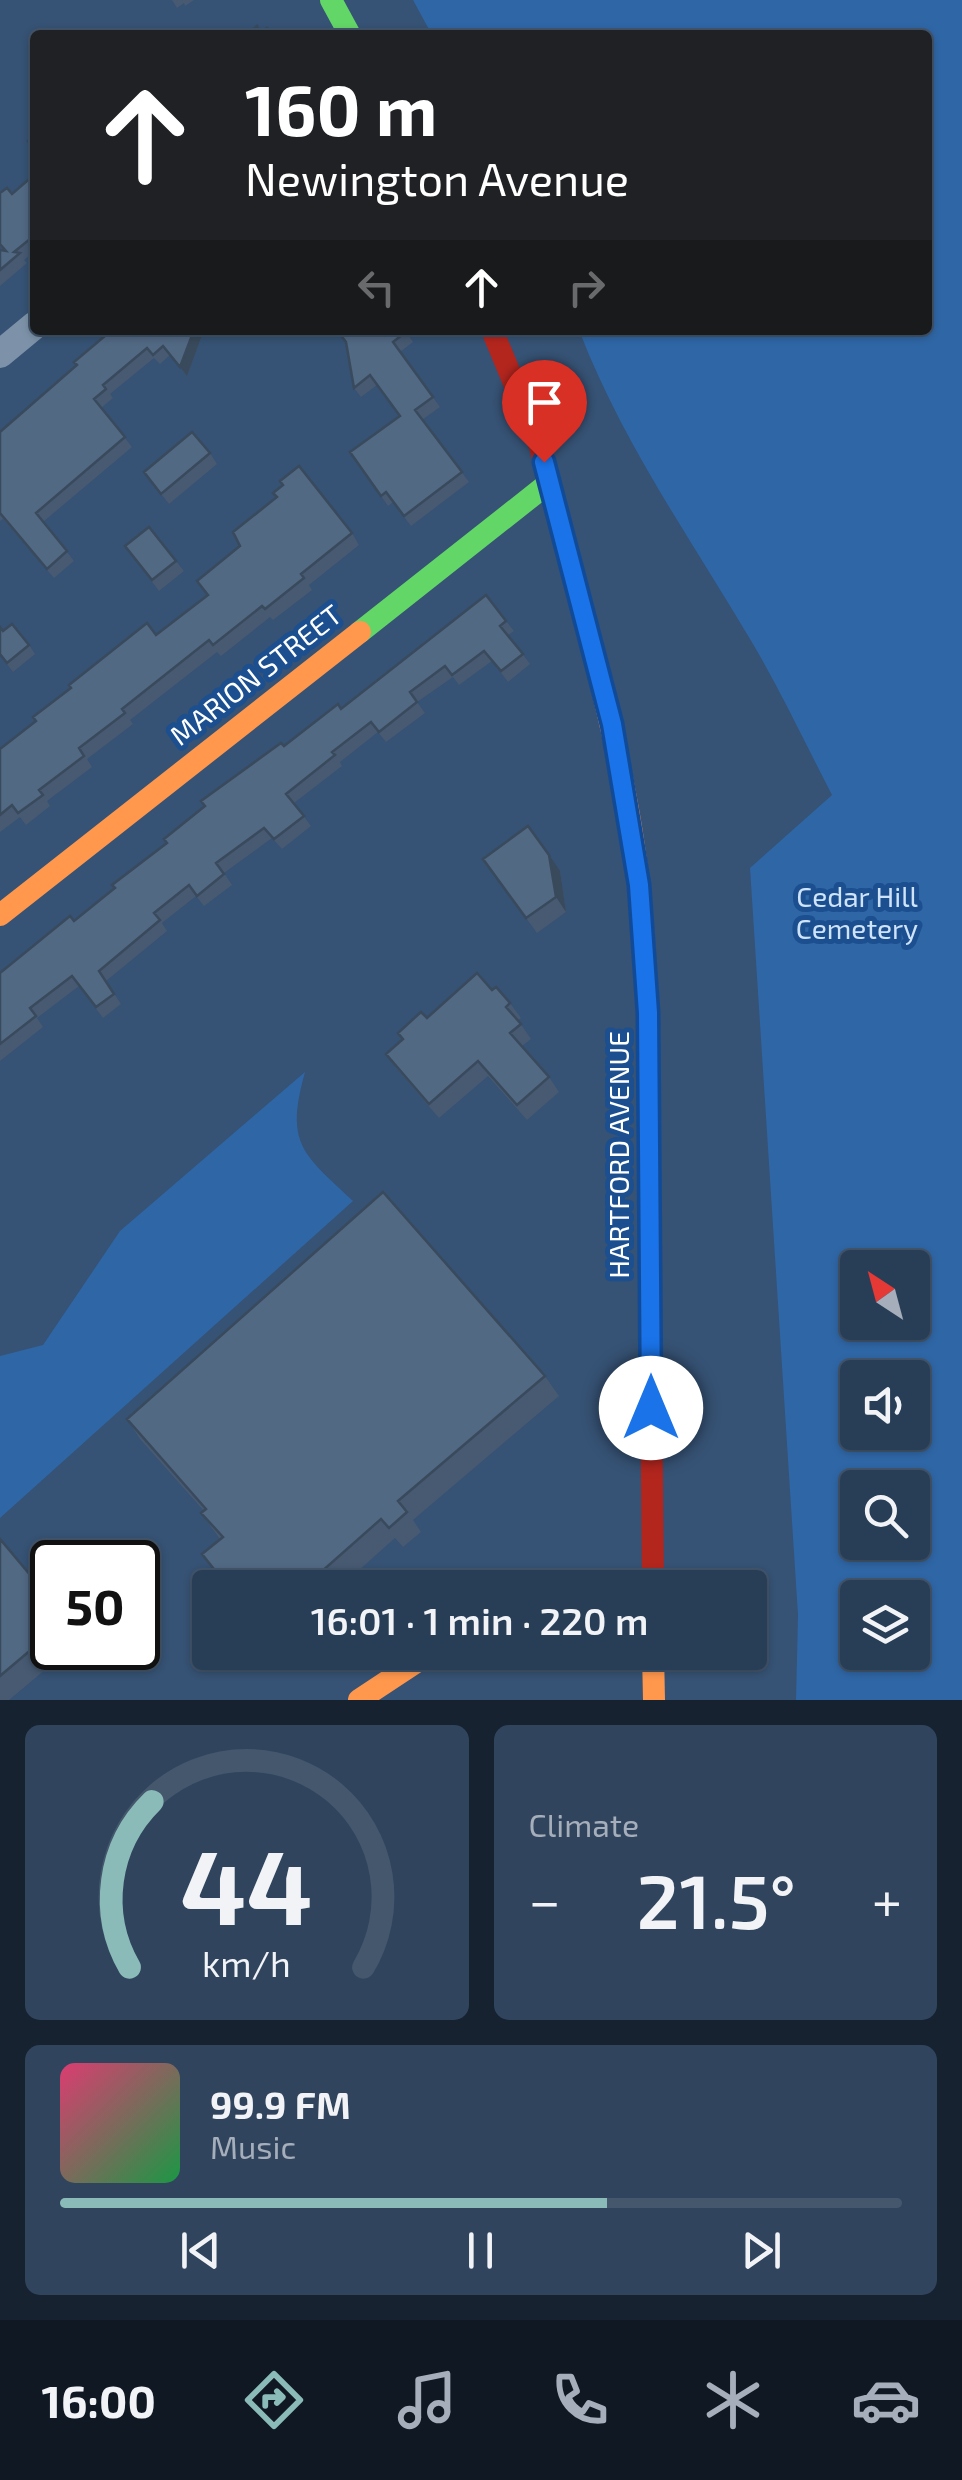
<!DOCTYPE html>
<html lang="en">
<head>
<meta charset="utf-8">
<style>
  :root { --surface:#283e57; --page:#30455d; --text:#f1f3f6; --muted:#a5aeba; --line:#44576d; --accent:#8bbbb9 }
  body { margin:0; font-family:"Exo 2",sans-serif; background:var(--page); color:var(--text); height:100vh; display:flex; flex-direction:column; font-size:38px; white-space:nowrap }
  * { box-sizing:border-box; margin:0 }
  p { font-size:32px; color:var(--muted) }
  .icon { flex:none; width:55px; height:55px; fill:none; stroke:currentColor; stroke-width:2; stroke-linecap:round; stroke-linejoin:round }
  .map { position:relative; height:1700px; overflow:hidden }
  .side { display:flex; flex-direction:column; gap:25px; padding:25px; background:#162230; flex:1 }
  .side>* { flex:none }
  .hud { position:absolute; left:30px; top:30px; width:902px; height:305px; border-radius:10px; box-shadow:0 2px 8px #0004,0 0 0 2px var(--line); background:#202124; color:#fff; overflow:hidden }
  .needle { width:65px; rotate:324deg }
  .fabs { position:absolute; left:840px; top:1250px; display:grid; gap:20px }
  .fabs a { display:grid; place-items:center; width:90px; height:90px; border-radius:10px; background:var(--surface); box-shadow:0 2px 8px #0004,0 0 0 2px var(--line); font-size:50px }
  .speed { position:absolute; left:30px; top:1540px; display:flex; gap:20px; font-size:50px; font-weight:700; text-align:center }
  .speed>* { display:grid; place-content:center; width:130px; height:130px; border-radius:50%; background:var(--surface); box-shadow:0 2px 8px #0004,0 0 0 2px var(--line); line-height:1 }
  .speed .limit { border:5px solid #111; border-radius:15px; background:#fff; color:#111 }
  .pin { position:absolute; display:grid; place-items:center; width:85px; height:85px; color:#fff; margin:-102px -42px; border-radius:50% 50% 50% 0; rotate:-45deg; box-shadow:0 0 10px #0007 }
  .pin .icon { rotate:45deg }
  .me { position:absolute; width:110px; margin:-55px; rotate:0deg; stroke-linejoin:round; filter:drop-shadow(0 0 8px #0008) }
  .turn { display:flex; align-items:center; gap:35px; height:210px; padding:0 50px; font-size:45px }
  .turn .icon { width:130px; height:130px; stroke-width:2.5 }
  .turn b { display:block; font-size:70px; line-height:85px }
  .lanes { display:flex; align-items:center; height:95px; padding:0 50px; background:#0003; justify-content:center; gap:50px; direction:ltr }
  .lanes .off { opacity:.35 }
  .big { font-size:75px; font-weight:600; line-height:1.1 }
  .side .tile { flex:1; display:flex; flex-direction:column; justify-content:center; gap:15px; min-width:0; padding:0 35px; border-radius:15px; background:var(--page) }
  .side .dial { align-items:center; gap:0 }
  .dial svg { height:260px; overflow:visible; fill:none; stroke:var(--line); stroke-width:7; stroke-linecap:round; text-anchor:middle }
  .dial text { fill:var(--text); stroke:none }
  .song { display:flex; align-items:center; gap:30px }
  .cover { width:120px; height:120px; border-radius:15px; background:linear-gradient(135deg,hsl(340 70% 55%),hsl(140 70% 35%)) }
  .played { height:10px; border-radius:5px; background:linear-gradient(90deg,var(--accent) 65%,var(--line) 65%) }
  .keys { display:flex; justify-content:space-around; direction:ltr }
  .heat { display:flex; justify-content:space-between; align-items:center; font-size:55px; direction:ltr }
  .side .tiles { flex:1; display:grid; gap:25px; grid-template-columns:1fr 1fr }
  .tile:last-child { grid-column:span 2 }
  .trip { position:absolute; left:192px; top:1570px; width:575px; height:100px; border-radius:10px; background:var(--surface); box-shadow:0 2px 8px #0004,0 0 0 2px var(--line); font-weight:600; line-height:100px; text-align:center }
  .dock { display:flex; height:160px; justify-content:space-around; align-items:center; background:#101923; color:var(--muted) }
  .dock .icon { width:70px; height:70px }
  .dock .current { color:var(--accent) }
  .dock b { font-size:45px; color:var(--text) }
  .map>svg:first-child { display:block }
  .green { fill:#2f66a5; fill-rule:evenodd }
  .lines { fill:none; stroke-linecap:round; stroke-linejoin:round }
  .street { stroke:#7d92a8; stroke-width:28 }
  .fast { stroke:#63d668; stroke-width:22 }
  .slow { stroke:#ff974d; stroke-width:22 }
  .jam { stroke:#b3261e; stroke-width:22 }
  .wall { fill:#475a72 }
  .shaded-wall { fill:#394a5c }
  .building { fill:#526984; stroke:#394a5c; stroke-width:2.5 }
  .route-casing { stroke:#114b97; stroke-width:25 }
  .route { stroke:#1a73e8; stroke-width:18 }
  .labels { text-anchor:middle; stroke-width:10; stroke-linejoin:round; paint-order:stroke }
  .street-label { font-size:28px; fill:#fff; stroke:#1b4f8f }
  .park-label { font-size:28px; fill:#cfe3fa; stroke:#1b4f8f }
</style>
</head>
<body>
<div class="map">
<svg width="962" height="1700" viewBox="0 0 962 1700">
  <rect width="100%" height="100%" fill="#365274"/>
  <!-- green -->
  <path class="green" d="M413 0H962V1700H796L798 1615 750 868 832 795C805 743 780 689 750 639 690 538 621 440 579 330H928V35H432ZM858 1268H912V1322H858ZM858 1378H912V1432H858ZM858 1488H912V1542H858ZM858 1598H912V1652H858Z
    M305 1072C285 1144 302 1153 353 1201L0 1518V1356L43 1345 120 1231Z"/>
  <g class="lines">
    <!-- street -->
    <path class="street" d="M0 354 35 325"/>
    <!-- fast -->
    <path class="fast" d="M331 0 350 35
      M360 632 550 482"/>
    <!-- slow -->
    <path class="slow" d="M586 623C607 709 630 798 639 887 649 979 649 1072 649 1164
      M0 915 360 632
      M653 1652 654 1700
      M359 1700 424 1657 449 1652"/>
    <!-- jam -->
    <path class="jam" d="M492 330 539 443 586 623
      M649 1164 653 1588"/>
  </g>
  <!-- wall -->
  <path class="wall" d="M172 0H194L185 6 184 3 177 8Z
    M35 174V251L24 260 27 263 0 286V250L4 251 0 246V193L12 194Z
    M204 330 187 376 170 355 160 364 154 358 110 394 113 398 101 408 132 447 43 522 74 561 54 578 3 519 0 521V432L77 365Z
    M405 330 413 342 400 352 440 407 422 420 469 482 411 526 393 502 388 506 350 452 399 416 377 385 361 397 354 388 346 343Z
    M210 453 217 464 169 504 144 472Z
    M352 533 359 545 309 585 312 590 273 620 270 617 221 656 217 652 130 720 133 724 87 759 92 767 47 801 50 806 26 825 20 817 0 832V749L156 635Z
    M125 546 176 561 184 571 159 591Z
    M506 621 514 631 508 635 530 664 508 682 492 661 459 685 453 677 417 702 425 713 386 742 378 732 340 762 342 766 294 803 311 826 282 849 272 838 224 873 232 885 204 906 196 896 162 923 167 931 106 981 121 1004 103 1018 79 986 37 1018 43 1027 0 1061V973L74 921 284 746 341 709Z
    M3 631 29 645 35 654 13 672 0 655Z
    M483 859 560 871 566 912 537 933Z
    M492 990 510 1003 521 1018 518 1020 531 1039 522 1046 549 1077 559 1092 527 1120 488 1076 439 1118 396 1068 386 1054 402 1039 398 1033 427 1018Z
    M545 1376 559 1396 413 1520 421 1532 403 1547 395 1538 339 1588H227L202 1554 220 1539 201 1513 204 1511 140 1439 127 1419Z
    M0 1539 52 1601V1648H71L9 1700H0Z"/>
  <!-- shaded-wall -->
  <path class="shaded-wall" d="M194 330H204L187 376 180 367Z
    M549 855 560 871 566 912 556 897Z"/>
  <!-- building -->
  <path class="building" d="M257 26 260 32 267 28 271 35H246Z
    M35 136V150L28 141Z
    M35 174V235L14 252 20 253 0 270V250L6 251 0 244V193L7 188 12 194Z
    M112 330H194L180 367 163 346 153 355 147 348 103 385 106 389 94 399 125 437 36 513 67 551 47 569 0 513V432L77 365 74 362Z
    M337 330H405L406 332 393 342 433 397 415 410 462 472 404 516 386 492 381 496 350 452 400 416 370 375 354 388 346 342Z
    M192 432 210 453 161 494 144 472Z
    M299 466 352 533 301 574 304 578 265 609 262 606 213 645 209 640 122 709 125 713 79 748 84 756 39 790 43 795 18 813 12 805 0 815V749L36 721 33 717 71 688 69 685 147 623 156 635 208 595 197 581 240 546 233 532 277 497 273 493 283 485 280 481Z
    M149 527 176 561 152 580 125 546Z
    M486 595 506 621 500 626 523 654 501 671 484 651 452 675 445 666 410 692 417 702 379 732 371 722 332 752 335 755 286 794 304 816 274 839 264 828 216 863 224 874 197 896 189 885 154 913 160 920 99 971 114 994 96 1007 72 976 30 1008 36 1016 0 1044V973L70 916 74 921 115 888 112 885 167 843 164 839 205 806 201 801 281 743 284 746 338 704 341 709Z
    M12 624 29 645 7 663 0 654V627L3 631Z
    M528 826 549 855 556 897 526 918 483 859Z
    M477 973 492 990 496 987 510 1003 506 1007 521 1024 510 1033 549 1077 517 1105 478 1061 429 1104 386 1054 403 1039 398 1033 421 1012 427 1018Z
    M383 1192 545 1376 398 1501 407 1512 389 1528 381 1519 303 1588H229L202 1554 223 1537 201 1513 206 1509 127 1419Z
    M0 1539 52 1601V1632L0 1676Z"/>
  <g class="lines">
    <defs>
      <path id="route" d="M544 462 612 724 639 885 648 1013 651 1408"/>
    </defs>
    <!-- route casing -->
    <use href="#route" class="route-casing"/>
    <!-- route -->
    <use href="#route" class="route"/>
  </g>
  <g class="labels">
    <!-- street labels -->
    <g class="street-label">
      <text transform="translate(256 675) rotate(-38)" y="10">MARION STREET</text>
      <text transform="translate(619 1155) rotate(-90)" y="10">HARTFORD AVENUE</text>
    </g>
    <!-- park labels -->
    <g class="park-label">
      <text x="857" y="907">Cedar Hill<tspan x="857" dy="32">Cemetery</tspan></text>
    </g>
  </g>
</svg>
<div class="fabs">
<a><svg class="needle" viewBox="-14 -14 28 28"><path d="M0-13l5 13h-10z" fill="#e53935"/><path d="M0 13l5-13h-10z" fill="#a5aeba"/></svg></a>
<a><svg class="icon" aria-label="sound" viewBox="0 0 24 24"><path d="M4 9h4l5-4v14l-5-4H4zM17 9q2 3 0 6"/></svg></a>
<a><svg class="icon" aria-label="search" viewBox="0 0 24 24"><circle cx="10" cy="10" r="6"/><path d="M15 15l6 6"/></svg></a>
<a><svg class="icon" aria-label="layers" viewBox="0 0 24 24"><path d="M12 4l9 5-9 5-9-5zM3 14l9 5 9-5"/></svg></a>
</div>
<div class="speed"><div class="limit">50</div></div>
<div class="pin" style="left:544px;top:462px;background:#d93025"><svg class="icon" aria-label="arrive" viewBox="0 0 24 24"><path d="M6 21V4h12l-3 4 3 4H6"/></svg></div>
<svg class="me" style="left:651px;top:1408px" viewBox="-20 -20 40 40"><circle r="19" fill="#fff"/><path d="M0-13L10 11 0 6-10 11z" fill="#1a73e8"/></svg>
<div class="trip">16:01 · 1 min · 220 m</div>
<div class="hud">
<div class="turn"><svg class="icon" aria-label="ahead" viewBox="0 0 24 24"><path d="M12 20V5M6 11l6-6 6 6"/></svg><div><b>160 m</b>Newington Avenue</div></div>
<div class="lanes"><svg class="icon off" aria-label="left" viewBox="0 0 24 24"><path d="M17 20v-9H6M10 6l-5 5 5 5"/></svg><svg class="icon" aria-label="ahead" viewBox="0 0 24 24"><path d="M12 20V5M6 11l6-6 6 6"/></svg><svg class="icon off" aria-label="right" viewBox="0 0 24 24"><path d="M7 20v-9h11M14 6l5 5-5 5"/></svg></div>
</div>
</div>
<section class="side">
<div class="tiles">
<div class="tile dial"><svg viewBox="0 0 100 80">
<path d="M14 69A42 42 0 1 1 86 69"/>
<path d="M14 69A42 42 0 0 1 21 18" stroke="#8bbbb9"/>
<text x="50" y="56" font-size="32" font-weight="700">44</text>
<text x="50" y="72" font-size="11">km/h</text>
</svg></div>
<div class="tile"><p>Climate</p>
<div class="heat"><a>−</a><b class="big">21.5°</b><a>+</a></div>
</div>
<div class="tile">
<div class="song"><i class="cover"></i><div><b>99.9 FM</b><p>Music</p></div></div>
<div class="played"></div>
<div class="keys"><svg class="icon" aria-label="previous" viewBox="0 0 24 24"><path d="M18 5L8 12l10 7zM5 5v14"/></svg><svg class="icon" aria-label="pause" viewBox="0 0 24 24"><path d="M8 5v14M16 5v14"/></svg><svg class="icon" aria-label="next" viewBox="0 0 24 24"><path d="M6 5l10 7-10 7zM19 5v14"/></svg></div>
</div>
</div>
</section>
<nav class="dock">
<b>16:00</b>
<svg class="icon current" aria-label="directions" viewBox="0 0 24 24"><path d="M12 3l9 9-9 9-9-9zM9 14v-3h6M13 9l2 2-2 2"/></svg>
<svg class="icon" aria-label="music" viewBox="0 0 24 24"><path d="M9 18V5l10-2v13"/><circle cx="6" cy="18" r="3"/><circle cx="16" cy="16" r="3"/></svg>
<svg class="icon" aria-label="phone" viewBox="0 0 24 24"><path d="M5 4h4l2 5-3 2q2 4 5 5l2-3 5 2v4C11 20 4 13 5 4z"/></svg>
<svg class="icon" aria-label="climate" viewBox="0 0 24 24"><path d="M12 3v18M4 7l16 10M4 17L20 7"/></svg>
<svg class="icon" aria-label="car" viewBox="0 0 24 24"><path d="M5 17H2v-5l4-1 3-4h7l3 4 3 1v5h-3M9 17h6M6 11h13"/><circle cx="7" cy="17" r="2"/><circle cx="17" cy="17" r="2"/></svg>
</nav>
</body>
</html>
